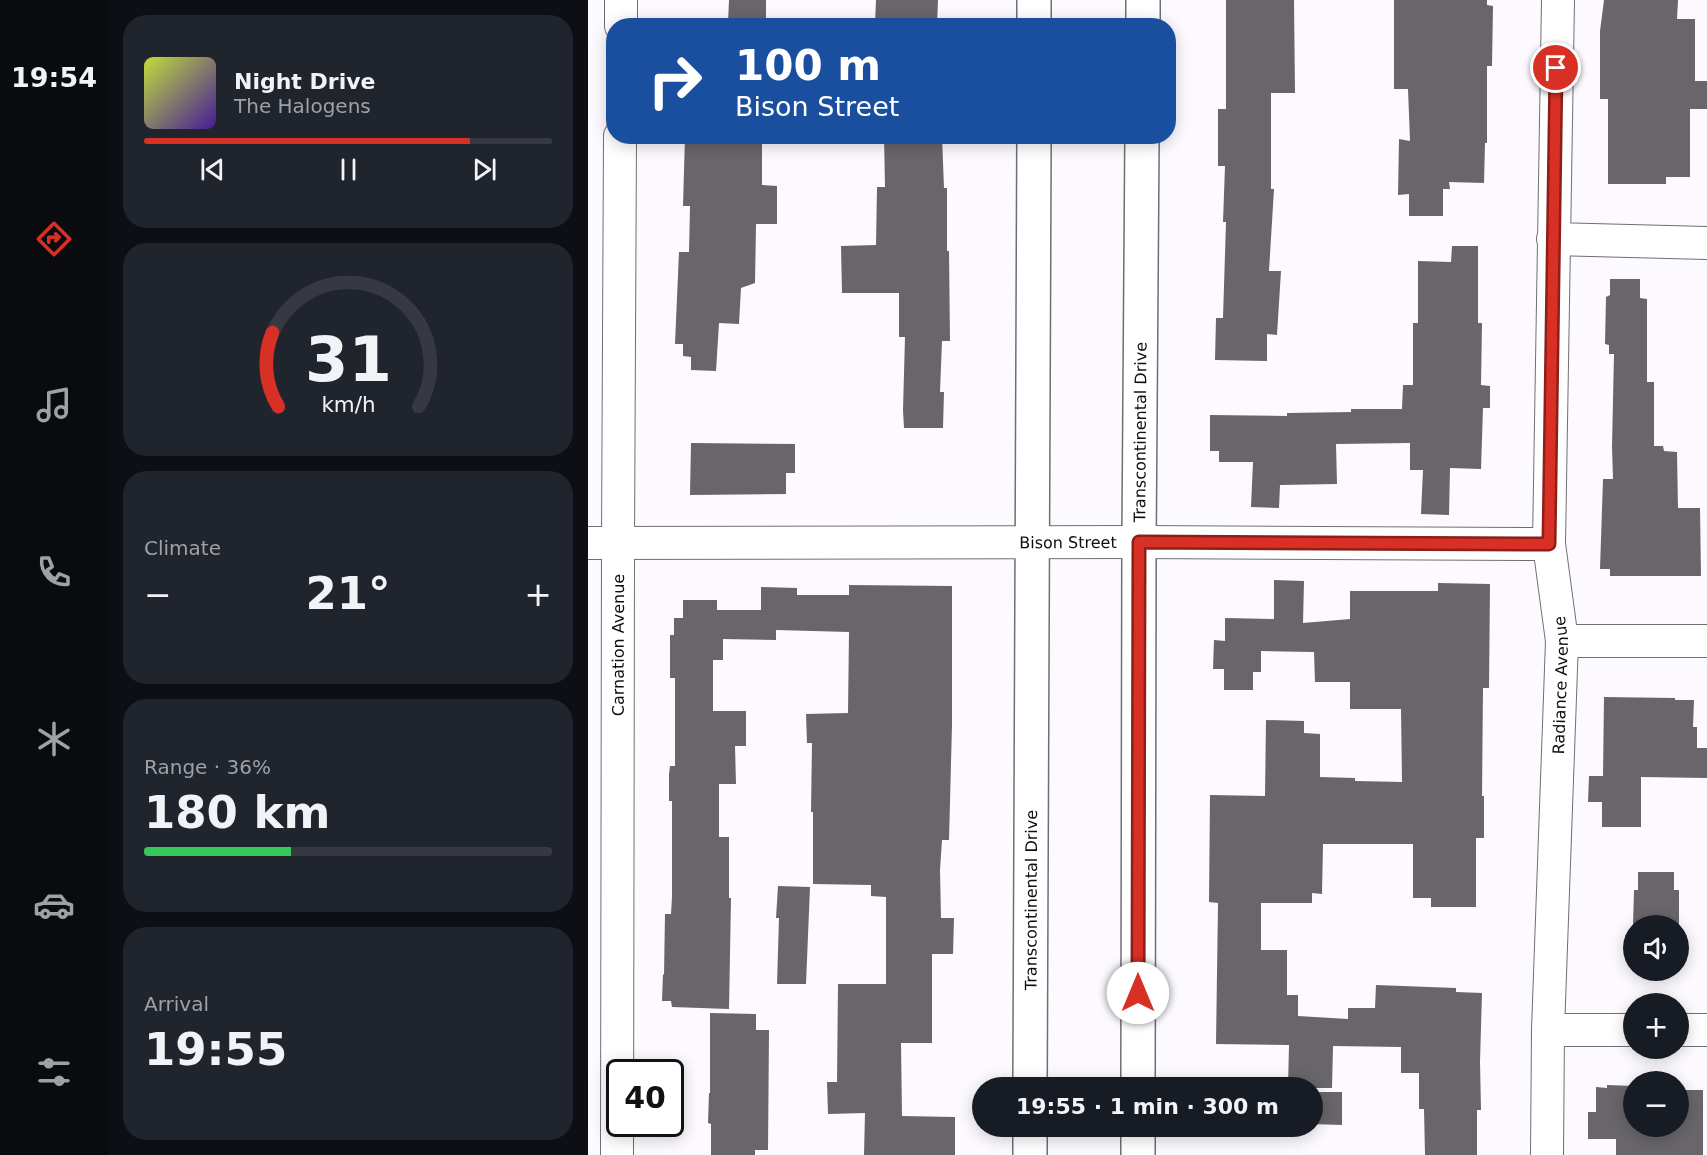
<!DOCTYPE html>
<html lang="en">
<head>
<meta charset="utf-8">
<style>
  :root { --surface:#171b24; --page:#20242c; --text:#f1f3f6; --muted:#9ea1a6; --line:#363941; --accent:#d93025 }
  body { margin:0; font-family:"DejaVu Sans",sans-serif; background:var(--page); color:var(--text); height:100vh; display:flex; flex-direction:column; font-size:22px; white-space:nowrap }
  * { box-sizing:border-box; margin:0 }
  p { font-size:20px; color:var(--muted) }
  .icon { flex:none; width:33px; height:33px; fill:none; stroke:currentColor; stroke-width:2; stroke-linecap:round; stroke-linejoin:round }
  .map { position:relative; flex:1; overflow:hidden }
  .side { display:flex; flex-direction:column; gap:15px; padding:15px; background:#0d0f14; width:480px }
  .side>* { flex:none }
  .hud { position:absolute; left:18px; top:18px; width:570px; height:126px; border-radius:24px; box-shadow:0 3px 15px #0003; background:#1a4fa0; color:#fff; overflow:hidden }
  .tools { position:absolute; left:1035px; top:915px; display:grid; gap:12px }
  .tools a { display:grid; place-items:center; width:66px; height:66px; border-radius:50%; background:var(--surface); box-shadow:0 3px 15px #0003; font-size:30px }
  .speed { position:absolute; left:18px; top:1059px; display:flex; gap:12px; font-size:30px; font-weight:700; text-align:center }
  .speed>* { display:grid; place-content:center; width:78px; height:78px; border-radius:50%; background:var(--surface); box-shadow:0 3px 15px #0003; line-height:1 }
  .speed .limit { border:3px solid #111; border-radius:9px; background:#fff; color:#111 }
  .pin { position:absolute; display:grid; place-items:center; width:51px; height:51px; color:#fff; margin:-26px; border:3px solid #fff; border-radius:50%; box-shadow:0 2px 6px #0007 }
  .me { position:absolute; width:66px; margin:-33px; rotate:0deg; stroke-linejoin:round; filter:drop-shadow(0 0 4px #0008) }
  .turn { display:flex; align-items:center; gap:21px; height:126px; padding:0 30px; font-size:27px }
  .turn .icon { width:78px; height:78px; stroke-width:2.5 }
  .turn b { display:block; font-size:42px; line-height:51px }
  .big { font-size:45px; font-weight:700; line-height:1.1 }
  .side .tile { flex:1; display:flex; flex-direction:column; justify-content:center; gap:9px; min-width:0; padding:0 21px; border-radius:24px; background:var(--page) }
  .side .dial { align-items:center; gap:0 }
  .dial svg { height:156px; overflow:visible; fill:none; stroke:var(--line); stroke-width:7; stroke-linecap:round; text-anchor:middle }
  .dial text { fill:var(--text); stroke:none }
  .song { display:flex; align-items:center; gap:18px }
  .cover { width:72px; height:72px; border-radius:9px; background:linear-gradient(135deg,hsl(70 70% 55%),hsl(260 70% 35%)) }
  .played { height:6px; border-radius:3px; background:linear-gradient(90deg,var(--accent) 80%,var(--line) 80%) }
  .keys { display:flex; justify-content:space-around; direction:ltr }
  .heat { display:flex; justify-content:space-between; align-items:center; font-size:33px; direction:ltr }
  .charge { height:9px; border-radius:4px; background:linear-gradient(90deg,#34c759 36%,var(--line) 0) }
  .trip { position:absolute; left:384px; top:1077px; width:351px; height:60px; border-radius:30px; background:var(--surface); box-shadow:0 3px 15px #0003; font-weight:700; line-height:60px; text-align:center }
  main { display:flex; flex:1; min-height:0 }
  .tabs { display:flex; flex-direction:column; width:108px; justify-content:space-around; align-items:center; background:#090b0e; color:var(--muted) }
  .tabs .icon { width:42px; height:42px }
  .tabs .active { color:var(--accent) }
  .tabs b { font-size:27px; color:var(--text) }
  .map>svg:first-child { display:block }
  .building { fill:#68656b }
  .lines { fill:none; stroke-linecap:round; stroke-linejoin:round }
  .street-casing { stroke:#716e73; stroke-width:34 }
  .secondary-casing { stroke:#716e73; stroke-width:36 }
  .street { stroke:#fff; stroke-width:32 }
  .secondary { stroke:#fff; stroke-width:33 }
  .route-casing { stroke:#8d1f18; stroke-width:15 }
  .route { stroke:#d93025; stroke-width:10 }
  .labels { text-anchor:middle; stroke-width:5; stroke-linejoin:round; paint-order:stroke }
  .street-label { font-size:16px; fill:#0e0d0f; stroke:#fcfafe }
</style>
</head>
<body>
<main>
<nav class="tabs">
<b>19:54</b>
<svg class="icon active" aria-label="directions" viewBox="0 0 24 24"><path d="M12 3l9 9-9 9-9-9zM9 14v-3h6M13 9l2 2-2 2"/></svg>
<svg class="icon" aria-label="music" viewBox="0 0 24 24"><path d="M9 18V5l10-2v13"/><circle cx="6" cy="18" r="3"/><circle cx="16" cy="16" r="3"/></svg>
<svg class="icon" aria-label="phone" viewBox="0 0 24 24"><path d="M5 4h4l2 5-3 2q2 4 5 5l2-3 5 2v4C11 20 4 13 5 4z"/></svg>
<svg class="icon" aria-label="climate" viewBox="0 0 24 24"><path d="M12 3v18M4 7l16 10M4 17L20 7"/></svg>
<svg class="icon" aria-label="car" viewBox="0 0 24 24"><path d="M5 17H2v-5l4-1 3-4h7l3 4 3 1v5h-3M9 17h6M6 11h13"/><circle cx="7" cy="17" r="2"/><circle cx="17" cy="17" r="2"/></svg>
<svg class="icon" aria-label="filters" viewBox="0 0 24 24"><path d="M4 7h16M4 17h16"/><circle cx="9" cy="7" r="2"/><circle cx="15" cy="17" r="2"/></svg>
</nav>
<section class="side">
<div class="tile">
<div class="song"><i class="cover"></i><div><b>Night Drive</b><p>The Halogens</p></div></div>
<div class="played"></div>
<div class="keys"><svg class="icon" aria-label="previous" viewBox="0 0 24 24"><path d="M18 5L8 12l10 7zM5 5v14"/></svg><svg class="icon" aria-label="pause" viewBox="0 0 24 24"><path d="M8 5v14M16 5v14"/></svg><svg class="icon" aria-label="next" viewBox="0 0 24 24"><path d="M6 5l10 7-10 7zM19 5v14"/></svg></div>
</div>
<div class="tile dial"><svg viewBox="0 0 100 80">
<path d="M14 69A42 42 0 1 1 86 69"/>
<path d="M14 69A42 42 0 0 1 11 31" stroke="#d93025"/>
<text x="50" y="56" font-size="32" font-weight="700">31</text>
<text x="50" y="72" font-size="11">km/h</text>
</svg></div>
<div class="tile"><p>Climate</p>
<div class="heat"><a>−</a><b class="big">21°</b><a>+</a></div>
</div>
<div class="tile"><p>Range · 36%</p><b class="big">180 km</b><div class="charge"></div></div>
<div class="tile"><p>Arrival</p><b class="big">19:55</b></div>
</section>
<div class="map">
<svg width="1119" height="1155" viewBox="0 0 1119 1155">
  <rect width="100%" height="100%" fill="#fcfafe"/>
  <!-- building -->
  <path class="building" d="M141 0H178V24L140 23Z
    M288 0H350L349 26 287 24Z
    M638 0H706L707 93H683V189H686L681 271H693L689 335 679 334V361L627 360 628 318H635L638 222H635L637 166H630V109H638Z
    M806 0H899V5L905 6 904 66H899V143H897L896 183 861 182 862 189H855V216H821V194L810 195 811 139 822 141 820 89H806Z
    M1016 0H1090L1089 19H1107V81H1119V109H1102V177H1078V184H1020V99H1012V31Z
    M97 136H174V185L189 186V224H168L167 283 153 288 151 324 131 323 128 371 103 370V357L95 356V344H87L91 252H101L102 206H95Z
    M296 136H354L356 188H359V251H361L362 341H354L352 392H356L355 428H316L315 410 317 337H311V293H254L253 246 288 245 289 187H297Z
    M864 246H890V323H894L893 385 902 386V408H895L893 469 862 468 861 515 833 514 835 470H822V443L748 444 749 484 692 485 691 508 663 507 665 462H631V451H622V415L699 416V413L763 412V409H814L815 385H825V323H830V261L863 262Z
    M1022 279H1052V298L1059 299V382H1066V446H1075L1076 451 1089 452 1090 508H1112L1113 576H1022V569H1012L1015 479H1025L1024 447 1026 354H1021V345L1017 344 1018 297 1022 295Z
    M103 443 207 444V473H198V494L102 495Z
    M686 580 716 581 715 623 762 619V591H850V583L902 584 901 688H895L894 796H896V838H888V907H843V898H825V844H735L734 894 724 893V903H673V950H699V995H710V1016L760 1019V1008H787L788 985 868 988V992L894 993 892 1062 893 1110H889V1155H837L836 1109H831V1073H813V1047L745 1046 744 1088H700L701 1045 628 1044 630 903 621 902 622 795 677 796 678 720 716 721V733L732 734V777L767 778V781L814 782 813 709H762V682H727L726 652 673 651V672H665V690H636V669H625L626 640 637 641V618L686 619Z
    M261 585 364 586V725L361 840H354L352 870 353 918H366L365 954H344V1043H313L314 1116 367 1117V1155H276L277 1113 240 1114 239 1082H249L250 984H298V897L283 896V885L225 884V812H223L224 743H219L218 714 260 713 261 632 188 630V640L135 639V660H125V711H158V746H147L148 784H131V837H141V898H143L141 1009 84 1007 83 1001H74L75 974 76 975 77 914H83L84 897V801H81V774L82 766H87V678H82V635H86V618H95V600H129V610H173V587L209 588V595H261Z
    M1016 697 1087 698V700H1106L1105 727H1109V748H1119V778L1053 777V827H1014V802H1000L1001 776H1015Z
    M1050 872H1086V890H1091V926H1045L1046 890H1050Z
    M190 886 222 887 218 984H189L191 918H188Z
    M122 1013 168 1014V1030H181L180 1150H167V1155H123V1124L120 1123 121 1093H122Z
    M1019 1085 1046 1086V1126H1090V1090H1115V1155H1028V1139H1000V1112H1008V1087L1019 1088Z
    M724 1092H754V1125L724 1124Z"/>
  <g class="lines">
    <defs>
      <g id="street">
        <path d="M33 26V0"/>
        <path d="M965 239 1119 243"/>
        <path id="s1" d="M0 543 551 542 961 544"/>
        <path d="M974 641H1119"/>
        <path d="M960 1030H1046"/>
        <path d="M1090 1030H1119"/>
        <path id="s2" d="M29 1155 30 543 32 136"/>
        <path id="s3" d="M959 1155 960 1030 974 641 961 544 970 0"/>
      </g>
      <g id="secondary">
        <path d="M446 26V0"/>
        <path d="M555 26V0"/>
        <path id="s4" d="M442 1088 446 136"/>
        <path id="s5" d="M550 1088 551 542 554 136"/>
        <path d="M442 1155V1126"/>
        <path d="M550 1155V1126"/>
      </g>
    </defs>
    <!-- street casing -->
    <use href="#street" class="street-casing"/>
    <!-- secondary casing -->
    <use href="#secondary" class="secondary-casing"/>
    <!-- street -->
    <use href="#street" class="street"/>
    <!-- secondary -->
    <use href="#secondary" class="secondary"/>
  </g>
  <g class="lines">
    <defs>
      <path id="route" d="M550 993 551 542 961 544 968 68"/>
    </defs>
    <!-- route casing -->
    <use href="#route" class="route-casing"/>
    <!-- route -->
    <use href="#route" class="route"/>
  </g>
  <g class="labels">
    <!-- street labels -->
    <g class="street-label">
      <text dy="6" stroke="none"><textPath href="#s5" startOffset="656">Transcontinental Drive</textPath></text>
      <text dy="6" stroke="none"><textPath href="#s1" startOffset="480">Bison Street</textPath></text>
      <text dy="6" stroke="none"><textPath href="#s2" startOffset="510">Carnation Avenue</textPath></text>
      <text dy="6" stroke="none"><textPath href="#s3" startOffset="470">Radiance Avenue</textPath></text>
      <text dy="6" stroke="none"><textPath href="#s4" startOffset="188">Transcontinental Drive</textPath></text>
    </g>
  </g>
</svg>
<div class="tools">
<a><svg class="icon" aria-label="sound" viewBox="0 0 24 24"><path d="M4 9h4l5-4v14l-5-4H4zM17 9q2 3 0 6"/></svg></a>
<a>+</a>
<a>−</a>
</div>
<div class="speed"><div class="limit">40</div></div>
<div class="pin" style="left:968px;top:68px;background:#d93025"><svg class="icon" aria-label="arrive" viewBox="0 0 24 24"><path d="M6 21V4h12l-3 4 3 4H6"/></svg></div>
<svg class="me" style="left:550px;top:993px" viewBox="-20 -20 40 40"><circle r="19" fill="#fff"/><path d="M0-13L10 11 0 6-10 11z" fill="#d93025"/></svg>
<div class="trip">19:55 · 1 min · 300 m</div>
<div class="hud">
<div class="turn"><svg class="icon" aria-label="right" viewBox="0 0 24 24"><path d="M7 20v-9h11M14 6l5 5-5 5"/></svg><div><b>100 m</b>Bison Street</div></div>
</div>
</div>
</main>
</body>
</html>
